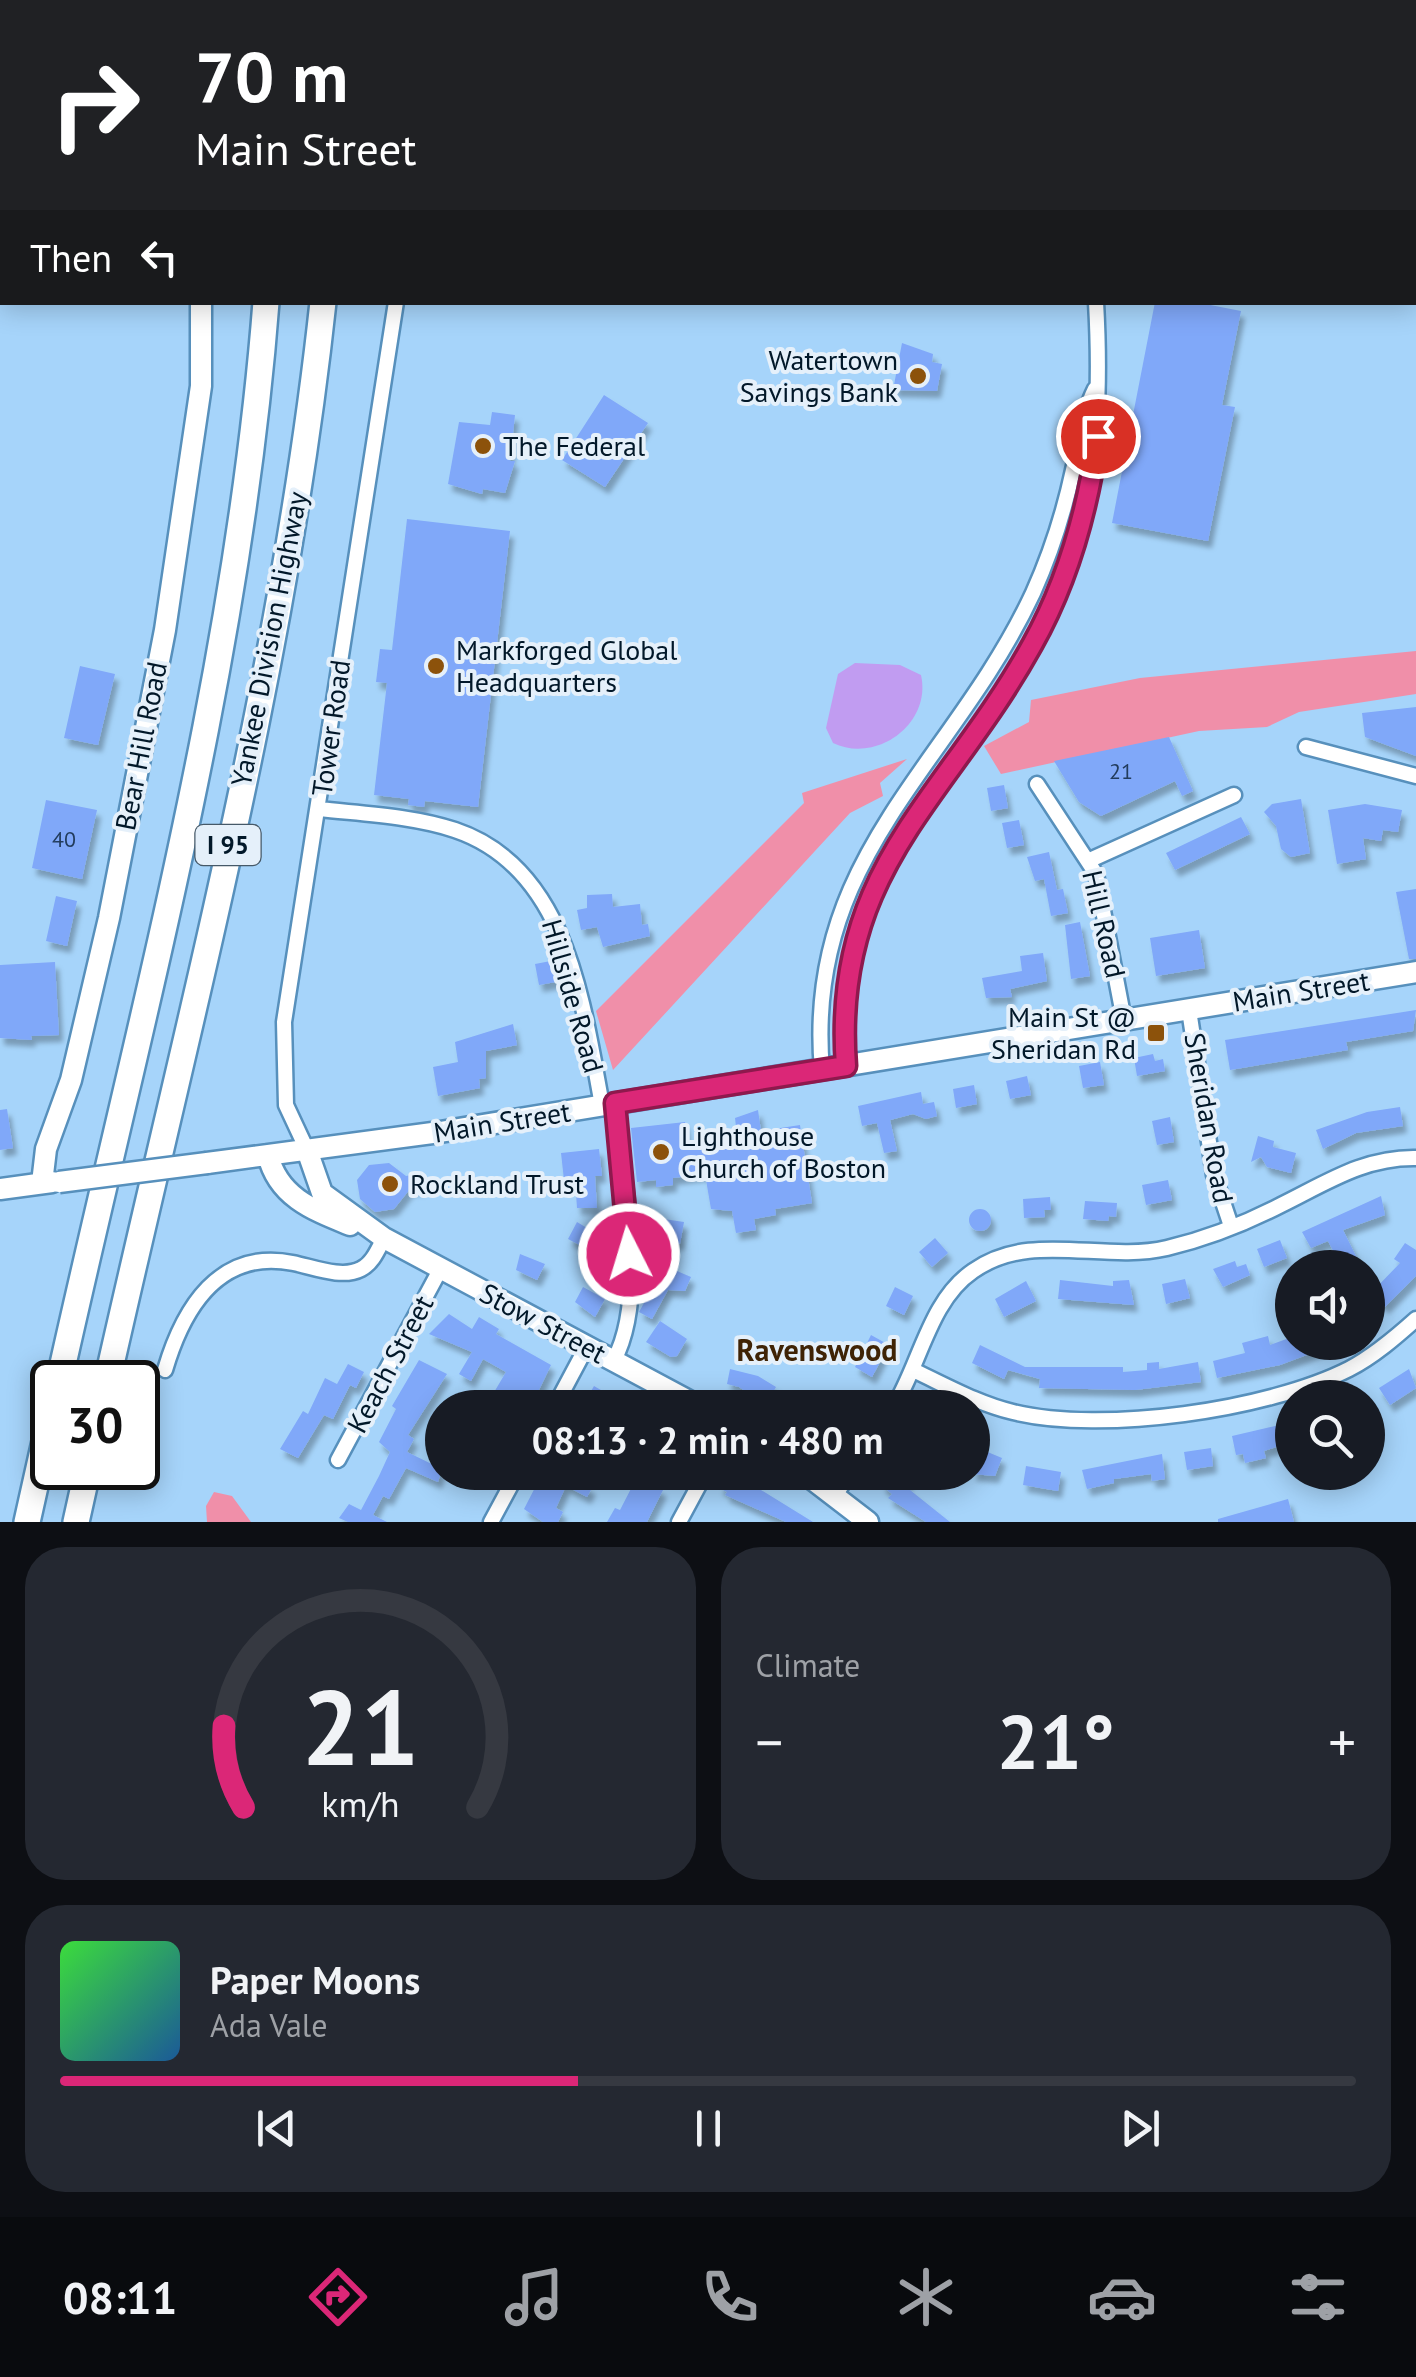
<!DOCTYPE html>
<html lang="en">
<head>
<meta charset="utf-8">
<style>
  :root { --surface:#171b24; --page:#242831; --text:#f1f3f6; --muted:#9ea1a6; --line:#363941; --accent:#db2777 }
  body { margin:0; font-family:"PT Sans",sans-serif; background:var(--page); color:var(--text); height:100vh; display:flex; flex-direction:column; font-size:38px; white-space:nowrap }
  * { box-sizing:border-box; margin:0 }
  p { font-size:32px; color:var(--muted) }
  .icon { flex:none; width:55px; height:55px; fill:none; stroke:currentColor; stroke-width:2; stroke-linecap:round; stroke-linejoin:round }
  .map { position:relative; height:1522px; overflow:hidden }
  .details { display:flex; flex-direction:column; gap:25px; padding:25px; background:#0d0f14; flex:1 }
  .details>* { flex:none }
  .guide { position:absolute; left:0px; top:0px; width:1418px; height:305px; box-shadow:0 5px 25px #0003; background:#202124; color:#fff; overflow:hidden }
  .tools { position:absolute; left:1275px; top:1250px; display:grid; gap:20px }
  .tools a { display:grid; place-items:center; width:110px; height:110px; border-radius:50%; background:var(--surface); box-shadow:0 5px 25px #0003; font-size:50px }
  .speed { position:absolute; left:30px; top:1360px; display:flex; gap:20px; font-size:50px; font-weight:700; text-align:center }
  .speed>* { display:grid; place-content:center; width:130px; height:130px; border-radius:50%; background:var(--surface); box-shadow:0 5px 25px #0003; line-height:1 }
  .speed .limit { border:5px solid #111; border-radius:15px; background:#fff; color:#111 }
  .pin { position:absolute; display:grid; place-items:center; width:85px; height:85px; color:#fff; margin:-42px; border:5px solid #fff; border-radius:50%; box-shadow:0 2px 10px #0007 }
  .me { position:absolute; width:110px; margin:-55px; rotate:355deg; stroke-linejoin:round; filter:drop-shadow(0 0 8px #0008) }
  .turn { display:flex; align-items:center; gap:35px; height:210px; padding:0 30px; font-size:45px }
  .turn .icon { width:130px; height:130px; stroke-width:2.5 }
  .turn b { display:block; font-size:70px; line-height:85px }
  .then { display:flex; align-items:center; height:95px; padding:0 30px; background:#0003; gap:20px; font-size:38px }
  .big { font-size:75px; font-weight:700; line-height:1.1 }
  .details .card { flex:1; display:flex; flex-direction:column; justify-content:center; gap:15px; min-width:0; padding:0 35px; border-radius:40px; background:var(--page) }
  .details .dial { align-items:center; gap:0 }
  .dial svg { height:260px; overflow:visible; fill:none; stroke:var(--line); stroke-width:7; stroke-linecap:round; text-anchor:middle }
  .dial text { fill:var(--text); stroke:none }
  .song { display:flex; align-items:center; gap:30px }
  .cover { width:120px; height:120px; border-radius:15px; background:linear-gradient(135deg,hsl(120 70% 55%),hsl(210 70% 35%)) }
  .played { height:10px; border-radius:5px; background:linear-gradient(90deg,var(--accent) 40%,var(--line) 40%) }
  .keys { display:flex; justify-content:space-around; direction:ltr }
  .heat { display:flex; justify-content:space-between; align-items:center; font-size:55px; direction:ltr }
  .details .tiles { flex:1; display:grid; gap:25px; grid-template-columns:1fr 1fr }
  .card:last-child { grid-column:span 2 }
  .trip { position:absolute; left:425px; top:1390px; width:565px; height:100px; border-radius:50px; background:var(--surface); box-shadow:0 5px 25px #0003; font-weight:700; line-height:100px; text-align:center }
  .menu { display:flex; height:160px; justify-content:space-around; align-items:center; background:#090b0e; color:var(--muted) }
  .menu .icon { width:70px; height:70px }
  .menu .active { color:var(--accent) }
  .menu b { font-size:45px; color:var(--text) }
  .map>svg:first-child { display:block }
  .green { fill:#f08fa9 }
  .water { fill:#c19cf1 }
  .building { fill:#80a8f9; filter:url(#shadow) }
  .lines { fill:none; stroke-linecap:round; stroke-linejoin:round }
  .street-casing { stroke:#5790bc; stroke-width:19 }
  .secondary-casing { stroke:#5790bc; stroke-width:25 }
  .highway-casing { stroke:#5790bc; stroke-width:30 }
  .street { stroke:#fff; stroke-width:14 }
  .secondary { stroke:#fff; stroke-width:20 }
  .highway { stroke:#fff; stroke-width:25 }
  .secondary-bridge-casing { stroke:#5790bc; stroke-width:25; stroke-linecap:butt }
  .secondary-bridge { stroke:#fff; stroke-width:20 }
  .route-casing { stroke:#8e194d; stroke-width:25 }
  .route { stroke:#db2777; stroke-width:18 }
  .poi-dot { fill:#8c520b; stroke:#e5f0fa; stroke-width:4 }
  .labels { text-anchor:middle; stroke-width:8; stroke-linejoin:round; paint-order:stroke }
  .number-label { font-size:22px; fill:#223c5d }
  .shield { fill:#e5f0fa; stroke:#465968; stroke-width:2.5 }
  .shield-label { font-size:25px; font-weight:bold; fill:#021829 }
  .poi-label { font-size:28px; fill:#021829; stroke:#e5f0fa; text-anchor:start }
  .street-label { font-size:28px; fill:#021829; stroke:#e5f0fa }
  .neighbourhood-label { font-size:30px; font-weight:bold; fill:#3f2305; stroke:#e5f0fa }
</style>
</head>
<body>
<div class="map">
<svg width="1416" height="1522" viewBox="0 0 1416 1522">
  <defs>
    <filter id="shadow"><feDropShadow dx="4" dy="7" stdDeviation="2.5" flood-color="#0004"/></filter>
  </defs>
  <rect width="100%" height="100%" fill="#a6d4fa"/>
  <!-- green -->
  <path class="green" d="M1416 651V694L1299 712 1267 727 1199 731 1001 774 984 746 1029 722 1031 700 1140 678Z
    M907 759 880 783 883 796 850 813 613 1070 596 1011 804 803 802 793Z
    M214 1492 232 1496 251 1522H207L206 1506Z"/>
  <!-- water -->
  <path class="water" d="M855 663 900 665 921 675C932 724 876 764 833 743L826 728 838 674Z"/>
  <!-- building -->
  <path class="building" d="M1155 302H1195L1241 311 1222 405 1235 407 1208 541 1112 523Z
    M902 343 933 354 932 362 942 364 937 391 893 390Z
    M604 395 648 423 605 487 562 460Z
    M492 412 515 415 510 461H515L505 493 483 489 482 494 448 484 459 422 490 425Z
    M407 519 510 531 478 807 425 801 424 807 408 805 409 799 374 795 387 683 376 682 380 649 392 650Z
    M80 666 115 674 98 745 64 738Z
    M1416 707V756L1365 737 1362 713Z
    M1169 737 1193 791 1182 796 1175 781 1101 816 1079 802 1054 761Z
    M1004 785 1008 808 991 811 987 788Z
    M1301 799 1310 853 1291 857 1281 849 1276 826 1264 812 1272 804Z
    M46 800 97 810 82 879 32 868Z
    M1365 804 1402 810 1398 832 1383 830 1381 841 1363 838 1366 859 1337 864 1328 810Z
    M1241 817 1250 834 1175 870 1166 853Z
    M1019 820 1024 845 1007 848 1002 823Z
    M1049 852 1057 890 1063 889 1068 913 1051 916 1044 879 1035 881 1027 857Z
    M1416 889V959H1409L1396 892Z
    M612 894 613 907 640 904 642 925 648 924 650 936 603 947 597 927 581 930 577 910 587 908V895Z
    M56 896 77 901 67 946 46 941Z
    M1080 922 1090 976 1071 979 1065 925Z
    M1199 930 1205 968 1156 976 1150 938Z
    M1043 953 1047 981 1010 989 1012 997 986 998 982 978 1022 971 1020 956Z
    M556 960 561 981 539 985 535 964Z
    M55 962 59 1035 31 1036 32 1040 0 1038V965Z
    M1416 1010 1413 1031 1346 1042 1348 1050 1230 1070 1225 1040Z
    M513 1024 517 1045 486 1051V1078L479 1079 480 1088 438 1096 433 1067 458 1062 455 1042Z
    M1153 1054 1155 1061 1163 1059 1165 1071 1137 1076 1134 1058Z
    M1100 1062 1104 1085 1083 1088 1079 1066Z
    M1027 1076 1031 1095 1010 1099 1006 1081Z
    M974 1085 977 1104 956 1108 953 1089Z
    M921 1092 923 1104 934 1102 937 1116 926 1119 913 1114 890 1120 897 1151 884 1153 877 1123 862 1126 858 1106Z
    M1400 1107 1403 1126 1356 1133 1323 1149 1316 1130 1367 1112Z
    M7 1109 13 1148 0 1150V1110Z
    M758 1110 761 1131 800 1125 812 1203 775 1209 776 1215 754 1219 756 1230 736 1233 732 1211 711 1209 705 1174 673 1178V1185L656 1187V1180L637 1182 631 1128 685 1122 688 1144 737 1135 735 1118Z
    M1170 1117 1174 1142 1157 1145 1152 1121Z
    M1258 1136 1274 1141 1273 1147 1296 1153 1291 1173 1267 1167 1261 1157 1251 1162Z
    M599 1149 602 1176H595L597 1208H577L575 1179 564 1180 561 1153Z
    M389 1163 406 1176 420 1173 422 1188 410 1189 394 1209 375 1212 360 1199 357 1180 369 1165Z
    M1168 1180 1172 1200 1146 1205 1142 1185Z
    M1381 1196 1385 1215 1343 1230 1358 1260 1342 1268 1328 1241 1311 1248 1302 1232Z
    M1050 1197 1051 1210H1044L1045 1217 1024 1218 1023 1199Z
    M1085 1201 1117 1203 1116 1217 1109 1216 1108 1221 1083 1219Z
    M969 1220a11 11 0 1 1 22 0a11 11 0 1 1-22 0Z
    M657 1218 684 1222 680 1244 649 1236 652 1220Z
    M577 1222 587 1228 586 1233 606 1242 599 1255 568 1239Z
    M935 1238 948 1253 932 1267 919 1252Z
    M1280 1240 1287 1258 1264 1267 1257 1249Z
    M1405 1243 1416 1250V1276L1385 1307 1371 1293 1400 1263 1394 1259Z
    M520 1254 545 1264 537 1280 516 1270Z
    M1235 1261 1237 1267 1246 1264 1250 1275 1223 1287 1213 1269Z
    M656 1262 691 1277 685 1291 668 1290 652 1319 639 1312 654 1285 648 1282Z
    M1185 1279 1190 1298 1166 1304 1162 1284Z
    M1060 1280 1113 1286V1281L1129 1280 1134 1305 1058 1299Z
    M1026 1281 1036 1301 1004 1317 995 1299Z
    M583 1287 605 1299 595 1317 575 1302Z
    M895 1287 913 1296 904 1315 886 1306Z
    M449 1314 472 1329 479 1317 499 1329 496 1334 551 1365 538 1392 532 1398 527 1395 521 1408H503L507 1402 493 1394 506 1372 483 1359 471 1381 459 1374 472 1352 429 1334Z
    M660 1321 687 1339 677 1356 671 1357 646 1342Z
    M871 1335 889 1345 872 1377 855 1367Z
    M1268 1336 1270 1345 1292 1337V1342L1336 1344 1280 1365 1217 1378 1213 1361 1245 1353 1242 1343Z
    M980 1345 1025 1367H1123V1372L1147 1370V1363L1159 1362V1369L1198 1362 1201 1382 1135 1390 1039 1388 1040 1379 1008 1370 1004 1379 972 1363Z
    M419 1360 447 1374 408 1435 414 1439 407 1452 442 1469 438 1482 406 1468 389 1499 383 1496 373 1515 387 1522H348L339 1518 349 1504 361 1510 379 1476 390 1452 379 1442 396 1409 392 1406Z
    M348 1364 364 1372 356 1388 350 1385 333 1419 324 1415 298 1458 280 1449 303 1411 308 1414 325 1378 337 1384Z
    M730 1369 758 1376 776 1387 766 1405 739 1387 727 1384Z
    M1409 1369 1416 1388 1390 1405 1379 1388Z
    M594 1386 632 1408H591L594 1402 587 1398Z
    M1292 1422V1442L1264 1451 1266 1458 1245 1463 1243 1454 1236 1455 1232 1436Z
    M978 1448 1002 1458 995 1476 972 1474Z
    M1211 1448 1213 1466 1187 1470 1184 1452Z
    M1162 1454 1165 1479 1152 1481 1151 1474 1114 1479V1483L1087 1489 1082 1470Z
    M1026 1466 1061 1472 1058 1491 1023 1485Z
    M543 1472H564L592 1488 587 1497 566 1486 556 1508 563 1512 558 1522H543L524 1509Z
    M727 1472 751 1478 748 1482 813 1522H786L725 1495 727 1492 719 1488Z
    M891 1472H916L905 1486 950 1522H926L888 1498 892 1494 881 1485Z
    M637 1477 663 1490 647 1522H607L615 1508 620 1510Z
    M1288 1499 1294 1522H1218V1519Z"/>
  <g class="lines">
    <defs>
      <path id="street" d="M1067 0V2
        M428 2 429 0
        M1306 747 1416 776
        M1037 784 1096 874 1124 1020
        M319 809C364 814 413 816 455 830 568 868 583 1005 602 1105
        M1090 860 1234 795
        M1189 1010 1214 1175 1231 1226
        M846 1065C832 862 951 800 1035 640 1094 527 1103 427 1096 302
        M822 1070C803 856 953 765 1033 593 1051 553 1064 512 1073 470 1080 442 1082 415 1095 389
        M307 1150 286 1105 284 1022 396 302
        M614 1360C649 1295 622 1176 615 1103
        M165 1370C183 1309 219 1248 293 1263 313 1267 342 1279 361 1269 373 1263 378 1249 384 1238
        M915 1371C947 1386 979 1404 1013 1412 1102 1434 1268 1410 1349 1369 1374 1356 1396 1337 1416 1319
        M554 1408 587 1346
        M893 1408C920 1365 929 1301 973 1271 1031 1230 1102 1263 1167 1248 1205 1239 1246 1223 1281 1205 1326 1183 1364 1157 1416 1158
        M338 1460 441 1268
        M835 1496 850 1472
        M491 1522 518 1472
        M679 1522 706 1472"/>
      <path id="secondary" d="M151 0 152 2
        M307 1150 322 1193 384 1238 702 1408
        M268 1155C278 1197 313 1210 350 1225
        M207 1163 440 1132 1416 972
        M42 1183 46 1149 71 1080 109 918 165 630 201 386V302
        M0 1189 52 1182
        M803 1472 868 1522"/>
      <path id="highway" d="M289 2V0
        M345 2 346 0
        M59 1382C138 1026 238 668 266 302
        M107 1382C187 1025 284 667 323 302
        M27 1522 52 1410
        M76 1522 88 1468"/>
    </defs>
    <!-- street casing -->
    <use href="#street" class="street-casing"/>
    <!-- secondary casing -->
    <use href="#secondary" class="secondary-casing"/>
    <!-- highway casing -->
    <use href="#highway" class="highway-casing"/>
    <!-- street -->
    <use href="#street" class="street"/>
    <!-- secondary -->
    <use href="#secondary" class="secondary"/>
    <!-- highway -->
    <use href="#highway" class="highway"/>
    <defs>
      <path id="secondary-bridge" d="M59 1182 207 1163"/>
    </defs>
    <!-- secondary-bridge casing -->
    <use href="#secondary-bridge" class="secondary-bridge-casing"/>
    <!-- secondary-bridge -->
    <use href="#secondary-bridge" class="secondary-bridge"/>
  </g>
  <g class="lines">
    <defs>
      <path id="route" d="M629 1254 615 1103 846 1066C831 869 947 799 1032 645 1068 581 1088 508 1098 436"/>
    </defs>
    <!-- route casing -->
    <use href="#route" class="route-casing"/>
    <!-- route -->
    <use href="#route" class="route"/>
  </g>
  <!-- markers -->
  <g class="poi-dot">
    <circle cx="918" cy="376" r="10"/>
    <circle cx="483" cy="446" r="10"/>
    <circle cx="436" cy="666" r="10"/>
    <rect x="1146" y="1023" width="20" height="20" rx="5"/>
    <circle cx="661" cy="1152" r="10"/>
    <circle cx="390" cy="1184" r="10"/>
  </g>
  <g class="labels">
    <!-- number labels -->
    <g class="number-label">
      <text x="1121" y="779">21</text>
      <text x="64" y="847">40</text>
    </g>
    <!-- shield labels -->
    <rect class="shield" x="195.5" y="825" width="65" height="40" rx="8"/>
    <g class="shield-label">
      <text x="228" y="854">I 95</text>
    </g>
    <!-- poi labels -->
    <g class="poi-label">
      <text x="898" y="370" text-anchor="end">Watertown<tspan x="898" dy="32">Savings Bank</tspan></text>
      <text x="503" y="456">The Federal</text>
      <text x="456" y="660">Markforged Global<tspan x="456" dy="32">Headquarters</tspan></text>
      <text x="1136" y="1027" text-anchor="end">Main St @<tspan x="1136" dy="32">Sheridan Rd</tspan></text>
      <text x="681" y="1146">Lighthouse<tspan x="681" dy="32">Church of Boston</tspan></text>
      <text x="410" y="1194">Rockland Trust</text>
    </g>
    <!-- street labels -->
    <g class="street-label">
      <text transform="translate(269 639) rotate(-79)" y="10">Yankee Division Highway</text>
      <text transform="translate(331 728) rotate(-82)" y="10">Tower Road</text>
      <text transform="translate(141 746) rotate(-79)" y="10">Bear Hill Road</text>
      <text transform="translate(1104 924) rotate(77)" y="10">Hill Road</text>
      <text transform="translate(1301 991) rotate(-9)" y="10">Main Street</text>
      <text transform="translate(573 996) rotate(74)" y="10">Hillside Road</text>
      <text transform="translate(1209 1118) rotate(80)" y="10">Sheridan Road</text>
      <text transform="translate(502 1122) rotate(-9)" y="10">Main Street</text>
      <text transform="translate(543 1323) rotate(28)" y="10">Stow Street</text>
      <text transform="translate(390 1364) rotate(-62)" y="10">Keach Street</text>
    </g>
    <!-- neighbourhood labels -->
    <g class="neighbourhood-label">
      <text x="817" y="1361">Ravenswood</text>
    </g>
  </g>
</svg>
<div class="tools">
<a><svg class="icon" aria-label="sound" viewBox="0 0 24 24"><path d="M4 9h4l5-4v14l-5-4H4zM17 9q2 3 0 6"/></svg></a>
<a><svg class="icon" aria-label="search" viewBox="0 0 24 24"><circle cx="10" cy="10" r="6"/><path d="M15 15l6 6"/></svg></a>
</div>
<div class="speed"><div class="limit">30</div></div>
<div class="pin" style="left:1098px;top:436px;background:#d93025"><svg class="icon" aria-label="arrive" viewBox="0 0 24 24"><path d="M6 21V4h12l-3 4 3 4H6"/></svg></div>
<svg class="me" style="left:629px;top:1254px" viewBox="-20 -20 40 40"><circle r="17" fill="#db2777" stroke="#fff" stroke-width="3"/><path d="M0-11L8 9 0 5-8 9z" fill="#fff"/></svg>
<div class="trip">08:13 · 2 min · 480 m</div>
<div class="guide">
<div class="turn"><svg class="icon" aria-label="right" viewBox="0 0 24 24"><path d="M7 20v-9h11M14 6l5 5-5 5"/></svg><div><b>70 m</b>Main Street</div></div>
<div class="then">Then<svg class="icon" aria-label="left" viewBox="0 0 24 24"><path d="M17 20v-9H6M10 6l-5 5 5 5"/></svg></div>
</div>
</div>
<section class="details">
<div class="tiles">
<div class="card dial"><svg viewBox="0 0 100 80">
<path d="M14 69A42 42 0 1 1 86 69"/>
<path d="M14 69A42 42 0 0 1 8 44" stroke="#db2777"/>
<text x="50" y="56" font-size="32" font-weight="700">21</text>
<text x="50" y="72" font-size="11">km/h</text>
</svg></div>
<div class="card"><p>Climate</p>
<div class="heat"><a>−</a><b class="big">21°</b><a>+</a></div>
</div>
<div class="card">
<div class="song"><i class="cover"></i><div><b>Paper Moons</b><p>Ada Vale</p></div></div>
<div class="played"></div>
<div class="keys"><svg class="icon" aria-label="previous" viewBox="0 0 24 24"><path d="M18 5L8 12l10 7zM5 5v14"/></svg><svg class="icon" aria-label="pause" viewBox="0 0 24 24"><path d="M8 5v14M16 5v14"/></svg><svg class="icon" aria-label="next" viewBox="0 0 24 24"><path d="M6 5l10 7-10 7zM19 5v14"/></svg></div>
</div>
</div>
</section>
<nav class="menu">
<b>08:11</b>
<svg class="icon active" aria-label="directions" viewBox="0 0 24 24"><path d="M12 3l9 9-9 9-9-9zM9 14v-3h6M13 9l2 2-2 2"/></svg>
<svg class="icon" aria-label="music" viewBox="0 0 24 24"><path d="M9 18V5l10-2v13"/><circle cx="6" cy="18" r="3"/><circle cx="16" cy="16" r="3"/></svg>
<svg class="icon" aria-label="phone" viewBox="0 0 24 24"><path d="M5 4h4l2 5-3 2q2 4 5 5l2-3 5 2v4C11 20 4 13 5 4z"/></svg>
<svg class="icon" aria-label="climate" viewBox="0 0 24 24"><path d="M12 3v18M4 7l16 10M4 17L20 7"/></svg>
<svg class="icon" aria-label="car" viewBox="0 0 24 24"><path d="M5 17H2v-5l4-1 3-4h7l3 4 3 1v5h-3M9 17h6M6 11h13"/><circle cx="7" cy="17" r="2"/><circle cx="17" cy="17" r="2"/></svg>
<svg class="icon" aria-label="filters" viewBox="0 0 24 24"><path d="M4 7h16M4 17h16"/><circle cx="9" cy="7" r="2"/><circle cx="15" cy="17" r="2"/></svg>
</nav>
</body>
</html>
